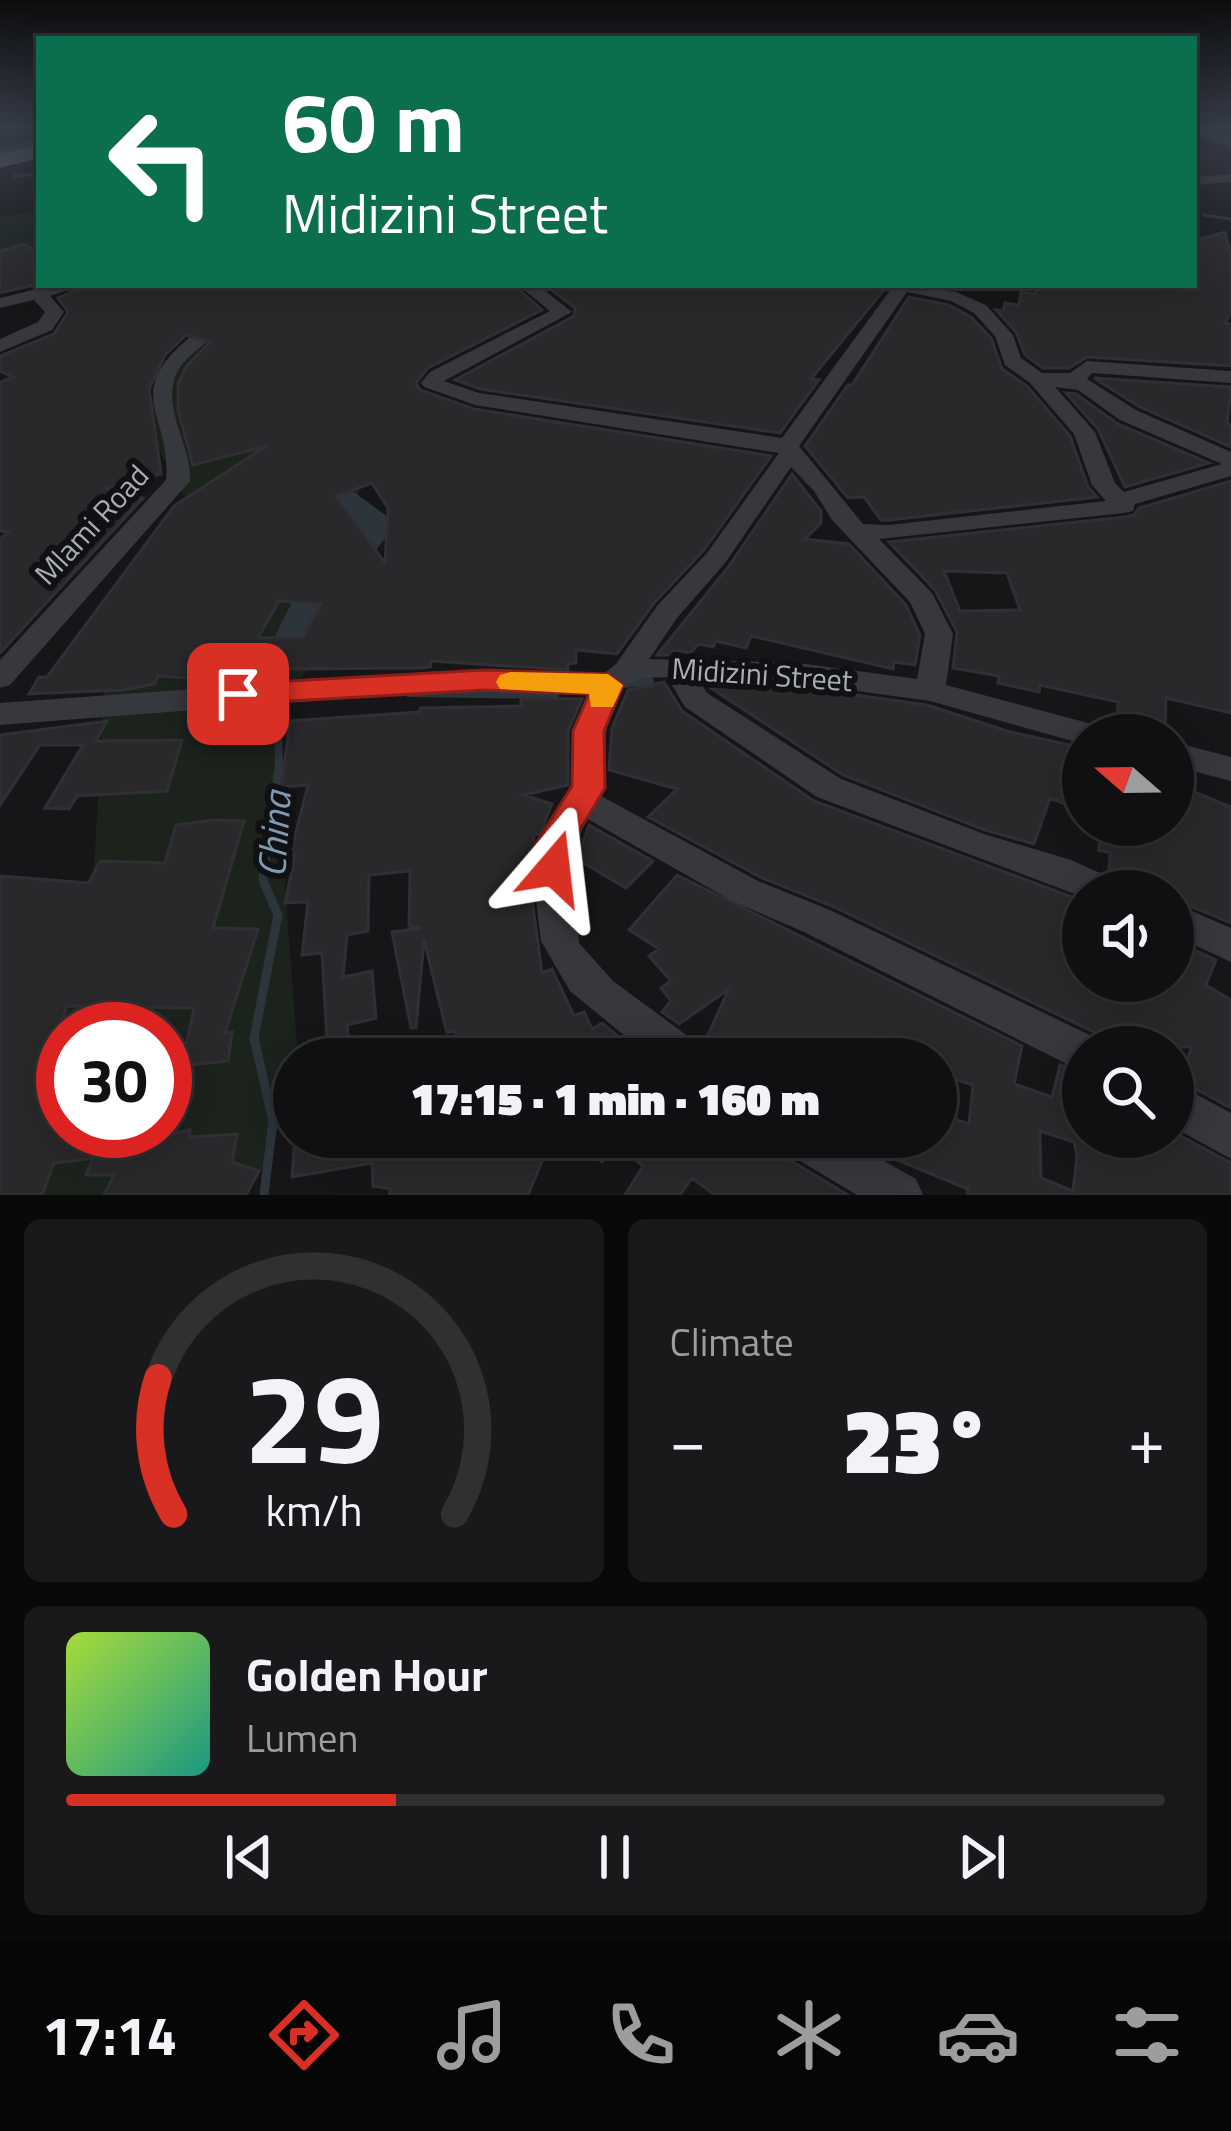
<!DOCTYPE html>
<html lang="en">
<head>
<meta charset="utf-8">
<style>
  :root { --surface:#101012; --page:#19191b; --text:#f1f3f6; --muted:#9c9d9f; --line:#303032; --accent:#d93025 }
  body { margin:0; font-family:"Titillium Web",sans-serif; background:var(--page); color:var(--text); height:100vh; display:flex; flex-direction:column; font-size:45px; white-space:nowrap }
  * { box-sizing:border-box; margin:0 }
  p { font-size:39px; color:var(--muted) }
  .icon { flex:none; width:66px; height:66px; fill:none; stroke:currentColor; stroke-width:2; stroke-linecap:round; stroke-linejoin:round }
  .map { position:relative; height:1195px; overflow:hidden }
  .sheet { display:flex; flex-direction:column; gap:24px; padding:24px; background:#09090a; flex:1 }
  .sheet>* { flex:none }
  .banner { position:absolute; left:36px; top:36px; width:1161px; height:252px; border-radius:0px; box-shadow:0 6px 30px #0003,0 0 0 3px var(--line); background:#0b6e4f; color:#fff; overflow:hidden }
  .needle { width:78px; rotate:290deg }
  .controls { position:absolute; left:1062px; top:714px; display:grid; gap:24px }
  .controls a { display:grid; place-items:center; width:132px; height:132px; border-radius:50%; background:var(--surface); box-shadow:0 6px 30px #0003,0 0 0 3px var(--line); font-size:60px }
  .speed { position:absolute; left:36px; top:1002px; display:flex; gap:24px; font-size:60px; font-weight:700; text-align:center }
  .speed>* { display:grid; place-content:center; width:156px; height:156px; border-radius:50%; background:var(--surface); box-shadow:0 6px 30px #0003,0 0 0 3px var(--line); line-height:1 }
  .speed .limit { border:18px solid #d22; background:#fff; color:#111 }
  .pin { position:absolute; display:grid; place-items:center; width:102px; height:102px; color:#fff; margin:-51px; border-radius:24px; box-shadow:0 6px 18px #0006 }
  .me { position:absolute; width:132px; margin:-66px; rotate:17deg; stroke-linejoin:round; filter:drop-shadow(0 0 9px #0008) }
  .turn { display:flex; align-items:center; gap:42px; height:252px; padding:0 48px; font-size:54px }
  .turn .icon { width:156px; height:156px; stroke-width:2.5 }
  .turn b { display:block; font-size:84px; line-height:102px }
  .big { font-size:90px; font-weight:800; line-height:1.1 }
  .sheet .card { flex:1; display:flex; flex-direction:column; justify-content:center; gap:18px; min-width:0; padding:0 42px; border-radius:18px; background:var(--page) }
  .sheet .dial { align-items:center; gap:0 }
  .dial svg { height:312px; overflow:visible; fill:none; stroke:var(--line); stroke-width:7; stroke-linecap:round; text-anchor:middle }
  .dial text { fill:var(--text); stroke:none }
  .song { display:flex; align-items:center; gap:36px }
  .cover { width:144px; height:144px; border-radius:18px; background:linear-gradient(135deg,hsl(80 70% 55%),hsl(170 70% 35%)) }
  .played { height:12px; border-radius:6px; background:linear-gradient(90deg,var(--accent) 30%,var(--line) 30%) }
  .keys { display:flex; justify-content:space-around; direction:ltr }
  .heat { display:flex; justify-content:space-between; align-items:center; font-size:66px; direction:ltr }
  .sheet .tiles { flex:1; display:grid; gap:24px; grid-template-columns:1fr 1fr }
  .card:last-child { grid-column:span 2 }
  .trip { position:absolute; left:273px; top:1038px; width:684px; height:120px; border-radius:60px; background:var(--surface); box-shadow:0 6px 30px #0003,0 0 0 3px var(--line); font-weight:800; line-height:120px; text-align:center }
  .menu { display:flex; height:192px; justify-content:space-around; align-items:center; background:#060607; color:var(--muted) }
  .menu .icon { width:84px; height:84px }
  .menu .current { color:var(--accent) }
  .menu b { font-size:54px; color:var(--text) }
  .map>svg:first-child { display:block }
  .green { fill:#1c231d; fill-rule:evenodd }
  .lines { fill:none; stroke-linecap:round; stroke-linejoin:round }
  .stream-far2 { stroke:#2c353c; stroke-width:3 }
  .stream-far1 { stroke:#2c353c; stroke-width:8 }
  .stream { stroke:#2c353c; stroke-width:9 }
  .river { fill:#2c353c; fill-rule:evenodd }
  .building { fill:#29292c; stroke:#303034; stroke-width:3; fill-rule:evenodd }
  .lane { stroke:#37383d; stroke-width:8 }
  .street { fill:#37383d; fill-rule:evenodd }
  .secondary { fill:#45474d; fill-rule:evenodd }
  .highway { fill:#63666e; fill-rule:evenodd }
  .route { fill:#d93025; stroke:#8d1f18; stroke-width:3 }
  .slow { fill:#f59e0b }
  .labels { text-anchor:middle; stroke-width:12; stroke-linejoin:round; paint-order:stroke }
  .street-label { font-size:30px; fill:#a8adb8; stroke:#111113 }
  .near-water-label { font-size:39px; font-style:italic; fill:#7f9bb3; stroke:#111113 }
</style>
</head>
<body>
<div class="map">
<svg width="1231" height="1195" viewBox="0 0 1231 1195">
  <rect width="100%" height="100%" fill="#161618"/>
  <!-- green -->
  <path class="green" d="M39 212V253L0 260V216Z
    M202 316 381 421 358 494 364 597 272 715 297 1045 271 1160 241 1195H0V1085L50 1001 94 869 105 674 187 502 144 421 158 385ZM63 1029H165V1131H63Z"/>
  <g class="lines">
    <!-- stream-far2 -->
    <path class="stream-far2" d="M1215 128 1231 132
      M13 176 39 174
      M1204 215 1231 219"/>
    <!-- stream-far1 -->
    <path class="stream-far1" d="M623 684 650 681
      M409 693 555 695
      M265 862 279 764 277 698"/>
    <!-- stream -->
    <path class="stream" d="M264 1195 273 1121 254 1038 278 915 263 880 266 859"/>
    <!-- river -->
    <path class="river" d="M298 456 310 459 397 524 325 612 300 668 285 672 270 668 264 658 293 600 358 526 286 473 281 466Z"/>
  </g>
  <!-- building -->
  <path class="building" d="M1225 232 1231 257V312L1225 323 1231 324V366L1087 357 1069 368H1043L1025 355 1016 332 996 310 1003 311 1005 303 1019 305 1021 292 1035 294 1038 285 1153 289V285H1194V248L1200 239Z
    M23 244 39 253V284L0 293V251Z
    M88 285H514L542 310 428 368 416 383 420 390 474 409 771 456 704 550 654 603 617 654 576 650V663L567 664 568 670 431 661 430 667 422 668 276 669 274 674 194 673 190 678 158 676 155 684 123 690 29 694 39 677H47L174 506 266 446 193 465 178 410V384L185 368 210 342 186 335 165 355 149 389 161 474 106 489 143 498 0 653V539L8 532 0 531V382L13 377 0 371V356L54 334 68 312 58 298ZM372 483 388 508 385 563 336 496ZM279 601 321 604 303 637 258 638Z
    M545 285H888L811 379 819 380 780 433 480 389 455 380 574 316 575 308Z
    M909 297 949 305 971 317 991 338 1002 369 1027 386 1070 436 1088 487 1097 497 889 520H881L864 497 848 498 805 446 848 385H852Z
    M1094 378 1231 387 1227 424H1231V447L1138 406Z
    M1066 393 1076 394 1118 424 1209 463 1125 487 1098 429Z
    M792 474 821 511V523L805 539 849 544 906 605 920 635 915 665 894 662 893 669 751 636 746 648 716 641 713 647 699 644 690 653 673 650 671 655H657L729 566Z
    M1231 481V713L1166 698 1165 731 1117 719 1118 702 1040 685 1039 692 998 683 999 676 953 668 957 632 935 590 889 542 1125 517 1134 515 1139 508ZM944 571 1007 573 1020 610 960 611Z
    M664 682 682 711 814 801 1083 901V981H1173V940L1216 960 1206 985 1231 1000V1108L1179 1080 1192 1047H1112L1100 1035 832 906 760 877 648 817 677 789 609 770 612 728 628 690Z
    M708 686 798 687 927 705 1007 731 1083 748V811L1050 798 1034 844 985 830 843 775Z
    M521 698 582 699 568 731V785L524 795 552 804 540 834 534 835 533 870 522 872 532 899 542 973 552 969 574 1016 584 1012 592 1029 602 1023 646 1059H457L455 1031 447 1033 424 940 416 1028H411L392 932 421 928 409 926 410 871 369 875 368 931 347 935 343 977 372 971 376 1018 347 1025 351 1059H328L322 953 302 955 308 902 285 903 295 855H290L308 785 281 787 290 721 419 712 420 708 521 706Z
    M107 721 96 741 182 740 167 791 77 796 69 809 45 808 83 745H40L0 805V735Z
    M1173 783 1231 807V923L1173 899V891H1127L1122 879 1109 872 1110 853 1099 850 1100 825H1131L1160 838 1165 825H1173Z
    M213 820 244 821 213 928 258 929 225 1033 232 1032 228 1061 182 1066 194 1008 67 1006 44 1071 63 1069V1131L167 1134 190 1130 189 1137 237 1134 232 1162 259 1171 246 1195H104L114 1175H86L93 1158 54 1163 42 1195H0V876L89 883 100 861 165 863 176 825Z
    M589 825 653 861 626 888 577 859Z
    M677 875 1022 1046 1014 1084 1052 1097 1060 1065 1083 1076V1137H1173V1132L1231 1163V1195H967L968 1189 882 1154 852 1137H936V1113L969 1124 973 1085 936 1073V1059H832L785 1036 773 1059H744L705 1041 729 989 679 1024 662 1012 671 1001 661 988 671 981 649 956 659 949 629 930ZM1040 1131 1074 1142 1077 1156 1073 1191 1041 1178Z
    M295 1137H552L528 1195H389L391 1189 373 1186 372 1163 292 1177Z
    M576 1137H774L783 1156 848 1195H715L692 1178 680 1195H625L643 1166 617 1145 602 1162Z"/>
  <g class="lines">
    <!-- lane -->
    <path class="lane" d="M0 151 39 142"/>
    <!-- street -->
    <path class="street" d="M1231 174V182L1194 185V177Z
      M53 285H84L50 296 64 312 52 330 0 352V339L38 322 45 312 34 300 0 308V298Z
      M518 285H538L572 312 444 381 479 393 782 438 894 285 956 292 986 305 1013 335 1021 358 1042 373H1070L1087 361 1231 371V383L1092 373 1087 379 1136 410 1231 452V476L1135 504 1133 511 1124 513 879 539 932 593 953 634 946 685 1103 727 1108 735H1083V744L930 701 798 683 697 678 707 693 841 779 984 834 1071 860 1118 881 1123 891H1083V897L817 797 685 707 667 677C658 678 646 677 637 680 600 690 605 759 605 788L601 796 758 881 830 910 1098 1039 1101 1047H1083V1072L804 932 732 901 586 818 572 859 579 943 613 981 700 1045 706 1059H653L570 991 541 941 536 900 539 849 555 811 573 786V731L589 695 441 691 0 725V703L441 671 602 675 616 664 657 606 707 553 779 453 475 405 424 387 421 383 430 372 550 311ZM907 292 951 301 974 313 995 336 1005 365 1030 383 1074 434 1092 485 1106 501 889 525 863 524 799 446ZM1055 387 1078 390 1120 420 1222 464 1124 492 1115 483 1095 432ZM791 467 814 491 832 520 910 602 925 634 917 679 798 663 649 659 677 618 725 563Z
      M189 338 206 342C197 351 185 358 179 369 158 405 192 444 190 481L10 685 0 688V660L166 480C172 415 121 394 189 338Z
      M1173 742 1231 757V781L1173 766Z
      M1173 903 1231 928V962L1173 935Z
      M1173 1082 1231 1113V1159L1173 1127Z
      M778 1137H842L916 1179 923 1195H857L785 1152Z"/>
    <!-- secondary -->
    <path class="secondary" d="M1194 128 1231 135V147L1194 134Z"/>
    <!-- highway -->
    <path class="highway" d="M39 144V158L0 168V154Z"/>
  </g>
  <!-- sky -->
  <linearGradient id="sky" x2="0" y2="1"><stop stop-color="#0c0c0d"/><stop offset="0.43" stop-color="#363c48"/><stop offset="1" stop-color="#363c48" stop-opacity="0"/></linearGradient>
  <rect width="1231" height="295" fill="url(#sky)"/>
  <!-- route -->
  <path class="route" d="M484 670 608 674 623 685 604 731 605 788 571 845 572 868 567 878 554 883 541 878 536 843 572 786 573 731 589 694 484 690 238 704 223 694 238 684Z"/>
  <!-- slow -->
  <path class="slow" d="M511 672 608 674 623 685 613 707H591L589 694 500 689 496 682 500 675Z"/>
  <g class="labels">
    <!-- street labels -->
    <g class="street-label">
      <text transform="translate(92 525) rotate(-47)" y="10">Mlami Road</text>
      <text transform="translate(762 675) rotate(4)" y="10">Midizini Street</text>
    </g>
    <!-- near-water labels -->
    <g class="near-water-label">
      <text transform="translate(274 834) rotate(-86)" y="14">China</text>
    </g>
  </g>
</svg>
<div class="controls">
<a><svg class="needle" viewBox="-14 -14 28 28"><path d="M0-13l5 13h-10z" fill="#e53935"/><path d="M0 13l5-13h-10z" fill="#9c9d9f"/></svg></a>
<a><svg class="icon" aria-label="sound" viewBox="0 0 24 24"><path d="M4 9h4l5-4v14l-5-4H4zM17 9q2 3 0 6"/></svg></a>
<a><svg class="icon" aria-label="search" viewBox="0 0 24 24"><circle cx="10" cy="10" r="6"/><path d="M15 15l6 6"/></svg></a>
</div>
<div class="speed"><div class="limit">30</div></div>
<div class="pin" style="left:238px;top:694px;background:#d93025"><svg class="icon" aria-label="arrive" viewBox="0 0 24 24"><path d="M6 21V4h12l-3 4 3 4H6"/></svg></div>
<svg class="me" style="left:554px;top:868px" viewBox="-20 -20 40 40"><path d="M0-17L14 15 0 8-14 15z" fill="#d93025" stroke="#fff" stroke-width="4"/></svg>
<div class="trip">17:15 · 1 min · 160 m</div>
<div class="banner">
<div class="turn"><svg class="icon" aria-label="left" viewBox="0 0 24 24"><path d="M17 20v-9H6M10 6l-5 5 5 5"/></svg><div><b>60 m</b>Midizini Street</div></div>
</div>
</div>
<section class="sheet">
<div class="tiles">
<div class="card dial"><svg viewBox="0 0 100 80">
<path d="M14 69A42 42 0 1 1 86 69"/>
<path d="M14 69A42 42 0 0 1 10 34" stroke="#d93025"/>
<text x="50" y="56" font-size="32" font-weight="700">29</text>
<text x="50" y="72" font-size="11">km/h</text>
</svg></div>
<div class="card"><p>Climate</p>
<div class="heat"><a>−</a><b class="big">23°</b><a>+</a></div>
</div>
<div class="card">
<div class="song"><i class="cover"></i><div><b>Golden Hour</b><p>Lumen</p></div></div>
<div class="played"></div>
<div class="keys"><svg class="icon" aria-label="previous" viewBox="0 0 24 24"><path d="M18 5L8 12l10 7zM5 5v14"/></svg><svg class="icon" aria-label="pause" viewBox="0 0 24 24"><path d="M8 5v14M16 5v14"/></svg><svg class="icon" aria-label="next" viewBox="0 0 24 24"><path d="M6 5l10 7-10 7zM19 5v14"/></svg></div>
</div>
</div>
</section>
<nav class="menu">
<b>17:14</b>
<svg class="icon current" aria-label="directions" viewBox="0 0 24 24"><path d="M12 3l9 9-9 9-9-9zM9 14v-3h6M13 9l2 2-2 2"/></svg>
<svg class="icon" aria-label="music" viewBox="0 0 24 24"><path d="M9 18V5l10-2v13"/><circle cx="6" cy="18" r="3"/><circle cx="16" cy="16" r="3"/></svg>
<svg class="icon" aria-label="phone" viewBox="0 0 24 24"><path d="M5 4h4l2 5-3 2q2 4 5 5l2-3 5 2v4C11 20 4 13 5 4z"/></svg>
<svg class="icon" aria-label="climate" viewBox="0 0 24 24"><path d="M12 3v18M4 7l16 10M4 17L20 7"/></svg>
<svg class="icon" aria-label="car" viewBox="0 0 24 24"><path d="M5 17H2v-5l4-1 3-4h7l3 4 3 1v5h-3M9 17h6M6 11h13"/><circle cx="7" cy="17" r="2"/><circle cx="17" cy="17" r="2"/></svg>
<svg class="icon" aria-label="filters" viewBox="0 0 24 24"><path d="M4 7h16M4 17h16"/><circle cx="9" cy="7" r="2"/><circle cx="15" cy="17" r="2"/></svg>
</nav>
</body>
</html>
